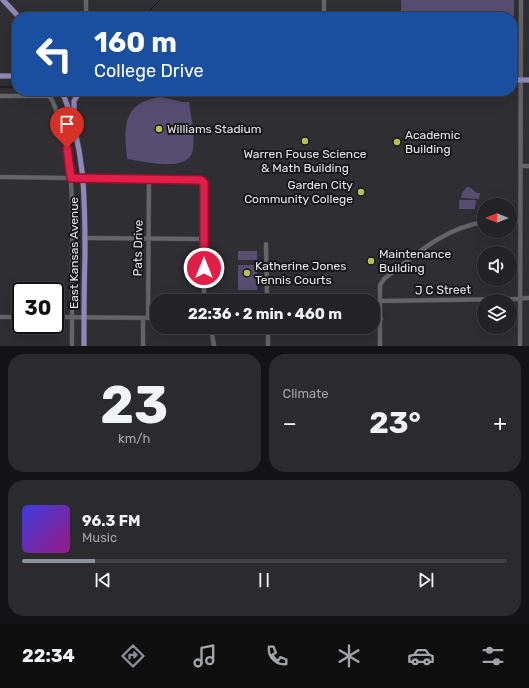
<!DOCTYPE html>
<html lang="en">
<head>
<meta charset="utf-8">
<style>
  :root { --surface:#232226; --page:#2b2a2e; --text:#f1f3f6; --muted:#a3a4a7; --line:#403f43; --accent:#8c9099 }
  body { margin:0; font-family:Rubik,sans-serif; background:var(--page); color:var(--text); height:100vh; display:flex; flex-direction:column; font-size:15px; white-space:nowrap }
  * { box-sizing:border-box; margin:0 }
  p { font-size:13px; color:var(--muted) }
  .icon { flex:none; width:22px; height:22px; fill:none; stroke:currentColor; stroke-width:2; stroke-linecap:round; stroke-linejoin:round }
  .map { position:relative; height:346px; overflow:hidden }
  .sheet { display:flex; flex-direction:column; gap:8px; padding:8px; background:#131315; flex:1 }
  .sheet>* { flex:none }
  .guide { position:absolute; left:12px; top:12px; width:505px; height:84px; border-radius:16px; box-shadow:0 4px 16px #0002,0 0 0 1px var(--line); background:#1a4fa0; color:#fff; overflow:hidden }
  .needle { width:26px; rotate:270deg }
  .buttons { position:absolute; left:477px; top:198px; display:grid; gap:8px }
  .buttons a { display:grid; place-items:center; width:40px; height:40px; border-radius:50%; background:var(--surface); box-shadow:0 4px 16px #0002,0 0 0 1px var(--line); font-size:20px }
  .speed { position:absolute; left:12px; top:282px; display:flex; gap:8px; font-size:20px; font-weight:700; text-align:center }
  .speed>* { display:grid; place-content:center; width:52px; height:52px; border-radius:50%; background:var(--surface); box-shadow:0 4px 16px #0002,0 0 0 1px var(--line); line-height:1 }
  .speed .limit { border:2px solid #111; border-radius:6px; background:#fff; color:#111 }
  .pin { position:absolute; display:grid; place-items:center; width:34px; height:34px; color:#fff; margin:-41px -17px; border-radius:50% 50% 50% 0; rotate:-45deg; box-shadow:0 0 4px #0007 }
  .pin .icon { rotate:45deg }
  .me { position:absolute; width:44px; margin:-22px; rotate:0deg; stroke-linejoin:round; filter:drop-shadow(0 0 3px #0008) }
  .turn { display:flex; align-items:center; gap:14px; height:84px; padding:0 16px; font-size:18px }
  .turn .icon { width:52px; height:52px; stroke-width:2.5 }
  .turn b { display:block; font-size:28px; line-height:34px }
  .big { font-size:30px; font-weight:700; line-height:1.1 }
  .sheet .widget { flex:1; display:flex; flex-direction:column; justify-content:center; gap:6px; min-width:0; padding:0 14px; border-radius:16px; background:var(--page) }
  .sheet .dial { align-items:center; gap:0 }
  .dial b { font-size:52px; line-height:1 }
  .song { display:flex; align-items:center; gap:12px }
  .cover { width:48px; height:48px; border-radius:6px; background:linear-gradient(135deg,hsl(240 70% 55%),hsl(310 70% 35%)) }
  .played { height:4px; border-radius:2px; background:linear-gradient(90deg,var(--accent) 15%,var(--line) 15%) }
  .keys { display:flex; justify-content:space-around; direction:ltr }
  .heat { display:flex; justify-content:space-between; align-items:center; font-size:22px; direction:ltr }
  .sheet .tiles { flex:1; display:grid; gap:8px; grid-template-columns:1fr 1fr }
  .widget:last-child { grid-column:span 2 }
  .trip { position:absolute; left:150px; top:294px; width:230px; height:40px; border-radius:16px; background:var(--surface); box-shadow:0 4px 16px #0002,0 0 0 1px var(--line); font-weight:700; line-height:40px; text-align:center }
  .tabs { display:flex; height:64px; justify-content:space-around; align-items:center; background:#0e0e0f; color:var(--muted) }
  .tabs .icon { width:28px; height:28px }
  .tabs .active { color:var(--accent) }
  .tabs b { font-size:18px; color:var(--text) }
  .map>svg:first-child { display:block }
  .park { fill:#554e71 }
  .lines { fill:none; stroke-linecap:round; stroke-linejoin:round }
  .stream { stroke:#170e30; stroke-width:1 }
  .minor-casing { stroke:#49494c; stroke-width:5 }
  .major-casing { stroke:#49494c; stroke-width:6 }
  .minor { stroke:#656469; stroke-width:4 }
  .major { stroke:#9187bb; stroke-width:5 }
  .route-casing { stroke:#92132f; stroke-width:10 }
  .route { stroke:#e11d48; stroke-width:7 }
  .poi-dot { fill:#b5c249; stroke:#171719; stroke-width:1.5 }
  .labels { text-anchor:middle; stroke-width:4; stroke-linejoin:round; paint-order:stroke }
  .poi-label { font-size:12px; fill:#e6e6e9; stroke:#171719; text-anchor:start }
  .street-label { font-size:12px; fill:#e6e6e9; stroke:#171719 }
</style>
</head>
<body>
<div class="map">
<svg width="529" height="346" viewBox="0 0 529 346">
  <rect width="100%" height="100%" fill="#2f2e33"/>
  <!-- park -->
  <path class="park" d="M401 0H514V16L401 17Z
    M161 97 183 102H189C191 118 195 133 193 149 190 174 143 161 127 159 124 127 122 102 161 97Z
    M467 187H469L477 193H480L479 199 461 198 462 193Z
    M459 200H476L475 209H459Z
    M238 251H257V260H238Z
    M238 265H257V290H238Z"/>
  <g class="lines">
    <!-- stream -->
    <path class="stream" d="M143 17 160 0
      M0 87H17"/>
    <defs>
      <path id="minor" d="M86 17V0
        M324 17V0
        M0 96H49C54 101 56 111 59 118 73 162 73 208 72 254 72 285 72 315 72 346
        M521 166H529
        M0 177 201 180 204 183V294L205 301
        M510 221H520
        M85 238 204 239
        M266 244 267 301
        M380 301 511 299 529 298
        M0 317H21
        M55 317 157 318
        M148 318 149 179
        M373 319H381
        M211 327 214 346
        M268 327V346
        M143 346V318
        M380 346V285L384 279C415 255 444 228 484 222
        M520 346 521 0"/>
      <path id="major" d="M3 0 19 17
        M0 76H17
        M512 80H529
        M62 91C85 147 85 196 85 255 84 285 84 316 84 346
        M74 115V101L80 91"/>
    </defs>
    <!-- minor casing -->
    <use href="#minor" class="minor-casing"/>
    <!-- major casing -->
    <use href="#major" class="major-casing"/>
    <!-- minor -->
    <use href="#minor" class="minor"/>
    <!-- major -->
    <use href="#major" class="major"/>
  </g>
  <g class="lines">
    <defs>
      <path id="route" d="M67 148 71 178 201 180 204 183V268"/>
    </defs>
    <!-- route casing -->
    <use href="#route" class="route-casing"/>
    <!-- route -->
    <use href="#route" class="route"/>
  </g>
  <!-- markers -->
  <g class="poi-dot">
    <circle cx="159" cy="129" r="4"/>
    <circle cx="305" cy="141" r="4"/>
    <circle cx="397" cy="142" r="4"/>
    <circle cx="361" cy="192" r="4"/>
    <circle cx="371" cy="261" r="4"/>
    <circle cx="247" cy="273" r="4"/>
  </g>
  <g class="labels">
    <!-- poi labels -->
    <g class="poi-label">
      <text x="167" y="133">Williams Stadium</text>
      <text x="405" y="139">Academic<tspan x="405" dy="14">Building</tspan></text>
      <text x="305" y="158" text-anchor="middle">Warren Fouse Science<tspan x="305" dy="14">&amp; Math Building</tspan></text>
      <text x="353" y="189" text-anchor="end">Garden City<tspan x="353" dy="14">Community College</tspan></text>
      <text x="379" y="258">Maintenance<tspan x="379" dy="14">Building</tspan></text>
      <text x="255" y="270">Katherine Jones<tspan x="255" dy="14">Tennis Courts</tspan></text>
    </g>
    <!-- street labels -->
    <g class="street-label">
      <text transform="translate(138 248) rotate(-89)" y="4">Pats Drive</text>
      <text transform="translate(74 253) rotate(-90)" y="4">East Kansas Avenue</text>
      <text transform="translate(443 290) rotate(-1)" y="4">J C Street</text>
    </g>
  </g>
</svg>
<div class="buttons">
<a><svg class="needle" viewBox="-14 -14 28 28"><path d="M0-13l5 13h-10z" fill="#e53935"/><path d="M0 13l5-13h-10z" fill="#a3a4a7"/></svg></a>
<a><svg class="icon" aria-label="sound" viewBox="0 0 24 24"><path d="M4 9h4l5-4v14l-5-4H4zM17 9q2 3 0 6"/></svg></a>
<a><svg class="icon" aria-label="layers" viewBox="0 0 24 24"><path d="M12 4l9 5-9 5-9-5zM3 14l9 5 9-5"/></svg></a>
</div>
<div class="speed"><div class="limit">30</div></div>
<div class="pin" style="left:67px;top:148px;background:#d93025"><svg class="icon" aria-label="arrive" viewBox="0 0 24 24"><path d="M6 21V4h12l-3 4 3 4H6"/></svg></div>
<svg class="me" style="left:204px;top:268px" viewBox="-20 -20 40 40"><circle r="17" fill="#e11d48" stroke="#fff" stroke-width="3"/><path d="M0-11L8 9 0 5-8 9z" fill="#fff"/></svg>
<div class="trip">22:36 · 2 min · 460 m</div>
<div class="guide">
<div class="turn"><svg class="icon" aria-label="left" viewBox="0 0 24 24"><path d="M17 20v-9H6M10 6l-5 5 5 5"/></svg><div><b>160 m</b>College Drive</div></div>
</div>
</div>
<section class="sheet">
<div class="tiles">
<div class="widget dial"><b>23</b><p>km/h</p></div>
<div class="widget"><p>Climate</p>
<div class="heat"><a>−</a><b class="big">23°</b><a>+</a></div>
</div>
<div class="widget">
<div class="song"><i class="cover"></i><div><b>96.3 FM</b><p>Music</p></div></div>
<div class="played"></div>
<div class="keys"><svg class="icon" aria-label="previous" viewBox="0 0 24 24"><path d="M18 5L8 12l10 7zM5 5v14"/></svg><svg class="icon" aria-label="pause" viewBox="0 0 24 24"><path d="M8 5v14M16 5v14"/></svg><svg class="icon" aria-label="next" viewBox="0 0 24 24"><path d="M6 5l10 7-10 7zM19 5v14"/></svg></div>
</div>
</div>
</section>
<nav class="tabs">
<b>22:34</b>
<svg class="icon active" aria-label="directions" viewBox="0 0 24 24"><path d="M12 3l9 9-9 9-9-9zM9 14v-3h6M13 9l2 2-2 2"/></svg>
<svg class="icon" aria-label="music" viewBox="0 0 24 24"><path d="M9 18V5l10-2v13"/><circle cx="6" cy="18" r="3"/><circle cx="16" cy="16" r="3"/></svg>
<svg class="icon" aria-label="phone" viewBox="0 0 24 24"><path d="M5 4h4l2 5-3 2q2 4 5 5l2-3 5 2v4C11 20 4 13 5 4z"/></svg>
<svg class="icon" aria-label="climate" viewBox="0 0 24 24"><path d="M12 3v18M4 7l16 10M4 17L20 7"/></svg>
<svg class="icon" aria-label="car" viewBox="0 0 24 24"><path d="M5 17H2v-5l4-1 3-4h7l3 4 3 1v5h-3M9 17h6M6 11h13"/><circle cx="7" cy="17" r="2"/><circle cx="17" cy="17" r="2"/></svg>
<svg class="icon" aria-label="filters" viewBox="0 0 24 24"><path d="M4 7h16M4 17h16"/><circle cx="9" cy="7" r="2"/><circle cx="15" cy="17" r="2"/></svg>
</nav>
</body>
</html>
